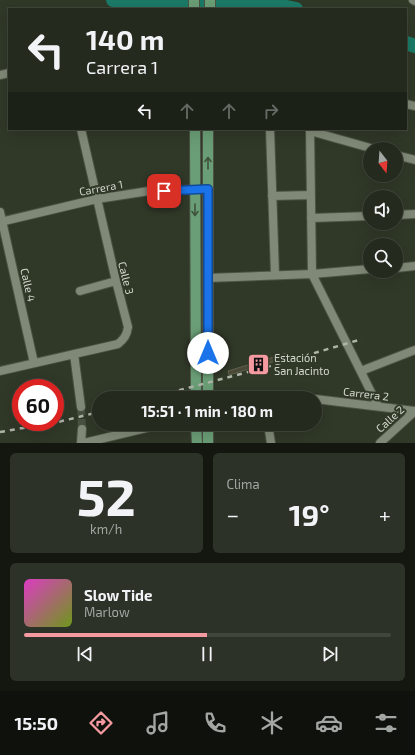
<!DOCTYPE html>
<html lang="es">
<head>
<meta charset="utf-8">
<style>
  :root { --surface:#242a1e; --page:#2c3227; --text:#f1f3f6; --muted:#a3a7a4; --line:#41463c; --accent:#f49aa0 }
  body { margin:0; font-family:"Exo 2",sans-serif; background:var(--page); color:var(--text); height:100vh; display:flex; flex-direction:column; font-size:15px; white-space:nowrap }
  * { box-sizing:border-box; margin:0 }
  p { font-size:13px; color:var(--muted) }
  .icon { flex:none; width:22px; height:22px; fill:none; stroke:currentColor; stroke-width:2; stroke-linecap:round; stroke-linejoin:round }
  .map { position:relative; height:443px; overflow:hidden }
  .side { display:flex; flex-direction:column; gap:10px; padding:10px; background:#141710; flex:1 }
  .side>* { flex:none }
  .guide { position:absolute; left:8px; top:8px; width:399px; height:122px; border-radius:0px; box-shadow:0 4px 16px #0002,0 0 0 1px var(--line); background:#242a1e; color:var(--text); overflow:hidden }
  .needle { width:26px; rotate:163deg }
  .controls { position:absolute; left:363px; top:142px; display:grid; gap:8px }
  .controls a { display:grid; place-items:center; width:40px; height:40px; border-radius:50%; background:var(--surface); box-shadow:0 4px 16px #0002,0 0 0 1px var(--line); font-size:20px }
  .speed { position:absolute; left:12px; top:379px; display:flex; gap:8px; font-size:20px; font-weight:700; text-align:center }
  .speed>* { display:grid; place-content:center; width:52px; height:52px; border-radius:50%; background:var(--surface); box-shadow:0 4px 16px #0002,0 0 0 1px var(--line); line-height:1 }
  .speed .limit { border:6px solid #d22; background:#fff; color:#111 }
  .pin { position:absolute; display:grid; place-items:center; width:34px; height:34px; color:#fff; margin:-17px; border-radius:8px; box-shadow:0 2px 6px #0006 }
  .me { position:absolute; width:44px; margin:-22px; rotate:0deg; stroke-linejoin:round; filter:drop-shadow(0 0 3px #0008) }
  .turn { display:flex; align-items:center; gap:14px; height:84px; padding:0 12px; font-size:18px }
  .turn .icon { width:52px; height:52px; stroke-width:2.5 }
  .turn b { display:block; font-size:28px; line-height:34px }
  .lanes { display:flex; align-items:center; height:38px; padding:0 12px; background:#0003; justify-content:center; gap:20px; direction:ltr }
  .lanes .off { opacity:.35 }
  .big { font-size:30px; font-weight:700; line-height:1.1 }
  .side .tile { flex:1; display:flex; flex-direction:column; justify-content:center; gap:6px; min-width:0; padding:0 14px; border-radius:6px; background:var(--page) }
  .side .dial { align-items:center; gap:0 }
  .dial b { font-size:52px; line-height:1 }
  .song { display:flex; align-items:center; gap:12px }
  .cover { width:48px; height:48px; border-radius:6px; background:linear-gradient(135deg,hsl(310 70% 55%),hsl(80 70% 35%)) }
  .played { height:4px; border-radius:2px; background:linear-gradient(90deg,var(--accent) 50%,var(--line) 50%) }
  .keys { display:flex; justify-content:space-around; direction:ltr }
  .heat { display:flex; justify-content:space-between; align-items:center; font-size:22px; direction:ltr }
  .side .tiles { flex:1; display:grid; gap:10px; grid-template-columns:1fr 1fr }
  .tile:last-child { grid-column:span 2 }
  .trip { position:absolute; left:92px; top:391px; width:230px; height:40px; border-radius:20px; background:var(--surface); box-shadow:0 4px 16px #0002,0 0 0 1px var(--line); font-weight:700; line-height:40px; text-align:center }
  .dock { display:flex; height:64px; justify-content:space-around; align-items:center; background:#0e110c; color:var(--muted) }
  .dock .icon { width:28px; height:28px }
  .dock .selected { color:var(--accent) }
  .dock b { font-size:18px; color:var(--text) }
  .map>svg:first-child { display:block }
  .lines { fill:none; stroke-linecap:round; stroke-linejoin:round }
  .river { stroke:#1b7a67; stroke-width:14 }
  .building { fill:#4a4937; stroke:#60604d }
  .minor-tunnel { stroke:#485041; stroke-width:8; stroke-dasharray:8 4; stroke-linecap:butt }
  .minor-casing { stroke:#4c5345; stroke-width:10 }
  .major-casing { stroke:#4c5345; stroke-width:12 }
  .minor { stroke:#808977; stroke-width:8 }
  .major { stroke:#6a9e76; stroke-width:10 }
  .rail { stroke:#afb4a9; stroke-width:2.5; stroke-dasharray:5 5; stroke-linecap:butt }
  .oneway { stroke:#3e523c }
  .route-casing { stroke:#114b97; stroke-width:10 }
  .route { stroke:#1a73e8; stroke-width:7 }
  .labels { text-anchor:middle; stroke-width:4; stroke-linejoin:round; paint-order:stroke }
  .street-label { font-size:11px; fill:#d3d8ce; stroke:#303828 }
  .poi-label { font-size:11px; fill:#d3d8ce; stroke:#303828; text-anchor:start }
</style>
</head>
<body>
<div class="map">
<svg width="415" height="443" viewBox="0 0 415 443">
  <rect width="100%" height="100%" fill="#303828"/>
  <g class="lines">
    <!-- river -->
    <path class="river" d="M113 0C132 2 152 3 171 3 213 3 256 0 296 9
      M406 43 415 46"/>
  </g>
  <!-- building -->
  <path class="building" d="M287 353 289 357 229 375 228 371Z"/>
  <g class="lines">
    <!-- minor-tunnel -->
    <path class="minor-tunnel" d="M81 407 82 429"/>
    <defs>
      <path id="minor" d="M413 0 415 1
        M0 75 9 73
        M406 104 415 106
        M270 129 275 274
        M310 129 312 274 378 406
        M310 131 374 149
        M396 155 415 160
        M272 196 311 195
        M0 212 34 363
        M396 215 415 214
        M311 218 370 216
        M0 222 97 199 149 191 208 189
        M396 268 415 266
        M207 278 312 274 370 269
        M80 291 116 281
        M74 354 81 407
        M0 371 118 344C124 339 127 335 128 327L116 281 81 129
        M361 371 415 350
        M294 398H304
        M315 399 415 411
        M268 424 271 443
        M81 443 82 429
        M84 443 163 424
        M380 443 415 411"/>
      <path id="major" d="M194 0V9
        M210 9V0
        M195 129 196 398
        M208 398V129
        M196 424 197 443
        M208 424V443"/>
    </defs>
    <!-- minor casing -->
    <use href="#minor" class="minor-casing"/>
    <!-- major casing -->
    <use href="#major" class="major-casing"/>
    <!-- minor -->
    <use href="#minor" class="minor"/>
    <!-- major -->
    <use href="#major" class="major"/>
    <!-- rail -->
    <path class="rail" d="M150 398 267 367 362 339
      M0 432 58 422 99 412"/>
  </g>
  <!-- one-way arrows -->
  <defs><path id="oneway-shaft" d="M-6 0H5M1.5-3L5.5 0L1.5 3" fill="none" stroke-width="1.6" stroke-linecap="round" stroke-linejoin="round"/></defs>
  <g class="oneway">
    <use href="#oneway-shaft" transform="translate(208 163) rotate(-90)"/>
    <use href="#oneway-shaft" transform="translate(195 210) rotate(90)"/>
  </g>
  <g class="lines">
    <defs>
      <path id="route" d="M164 191 208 189V353"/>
    </defs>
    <!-- route casing -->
    <use href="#route" class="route-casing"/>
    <!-- route -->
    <use href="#route" class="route"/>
  </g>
  <!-- icons -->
  <defs>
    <symbol id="building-square" viewBox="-11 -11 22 22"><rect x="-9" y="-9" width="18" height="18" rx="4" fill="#f49aa0" stroke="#303828"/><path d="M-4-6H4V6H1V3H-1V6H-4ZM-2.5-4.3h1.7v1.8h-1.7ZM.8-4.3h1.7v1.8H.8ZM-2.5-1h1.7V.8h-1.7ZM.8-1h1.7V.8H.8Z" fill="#111"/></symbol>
  </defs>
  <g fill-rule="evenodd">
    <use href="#building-square" x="246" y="352" width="25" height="25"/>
  </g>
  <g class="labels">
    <!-- street labels -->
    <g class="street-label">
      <text transform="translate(101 188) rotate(-10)" y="4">Carrera 1</text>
      <text transform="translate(126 278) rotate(76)" y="4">Calle 3</text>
      <text transform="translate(28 285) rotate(77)" y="4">Calle 4</text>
      <text transform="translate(366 394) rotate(7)" y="4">Carrera 2</text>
      <text transform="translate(390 419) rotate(-42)" y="4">Calle 2</text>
    </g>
    <!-- poi labels -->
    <g class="poi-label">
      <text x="274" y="362">Estación<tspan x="274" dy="13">San Jacinto</tspan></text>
    </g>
  </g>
</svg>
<div class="controls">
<a><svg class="needle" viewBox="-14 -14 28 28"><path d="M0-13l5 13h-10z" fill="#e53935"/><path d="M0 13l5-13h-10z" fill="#a3a7a4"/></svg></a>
<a><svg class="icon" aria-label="sound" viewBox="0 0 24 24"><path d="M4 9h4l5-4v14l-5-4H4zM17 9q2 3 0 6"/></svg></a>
<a><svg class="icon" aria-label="search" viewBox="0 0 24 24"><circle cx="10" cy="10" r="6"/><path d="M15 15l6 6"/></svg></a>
</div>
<div class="speed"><div class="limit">60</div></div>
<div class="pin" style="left:164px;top:191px;background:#d93025"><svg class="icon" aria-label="arrive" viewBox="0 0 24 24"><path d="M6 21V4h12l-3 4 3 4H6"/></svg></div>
<svg class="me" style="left:208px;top:353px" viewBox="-20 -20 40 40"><circle r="19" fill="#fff"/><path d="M0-13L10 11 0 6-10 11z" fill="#1a73e8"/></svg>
<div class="trip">15:51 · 1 min · 180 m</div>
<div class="guide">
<div class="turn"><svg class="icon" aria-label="left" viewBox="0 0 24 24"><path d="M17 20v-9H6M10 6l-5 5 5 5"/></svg><div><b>140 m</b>Carrera 1</div></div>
<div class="lanes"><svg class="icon" aria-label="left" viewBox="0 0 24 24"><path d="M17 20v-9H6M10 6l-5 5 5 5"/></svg><svg class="icon off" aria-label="ahead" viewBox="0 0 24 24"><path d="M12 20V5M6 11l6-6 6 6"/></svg><svg class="icon off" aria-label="ahead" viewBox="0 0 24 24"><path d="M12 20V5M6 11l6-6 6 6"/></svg><svg class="icon off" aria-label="right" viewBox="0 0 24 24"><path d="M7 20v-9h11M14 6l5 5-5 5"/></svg></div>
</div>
</div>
<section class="side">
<div class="tiles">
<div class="tile dial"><b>52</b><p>km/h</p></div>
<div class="tile"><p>Clima</p>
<div class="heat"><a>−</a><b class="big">19°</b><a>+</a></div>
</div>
<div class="tile">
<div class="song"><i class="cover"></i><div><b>Slow Tide</b><p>Marlow</p></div></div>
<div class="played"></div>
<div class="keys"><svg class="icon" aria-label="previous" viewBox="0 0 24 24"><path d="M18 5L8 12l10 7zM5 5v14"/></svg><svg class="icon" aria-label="pause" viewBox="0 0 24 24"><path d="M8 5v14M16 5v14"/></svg><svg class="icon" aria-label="next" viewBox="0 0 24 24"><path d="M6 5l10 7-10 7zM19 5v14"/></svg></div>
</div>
</div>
</section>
<nav class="dock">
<b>15:50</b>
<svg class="icon selected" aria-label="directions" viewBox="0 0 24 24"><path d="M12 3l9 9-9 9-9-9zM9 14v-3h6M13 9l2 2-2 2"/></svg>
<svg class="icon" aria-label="music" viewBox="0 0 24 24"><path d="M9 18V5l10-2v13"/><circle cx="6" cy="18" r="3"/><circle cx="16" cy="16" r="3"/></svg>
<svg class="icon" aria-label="phone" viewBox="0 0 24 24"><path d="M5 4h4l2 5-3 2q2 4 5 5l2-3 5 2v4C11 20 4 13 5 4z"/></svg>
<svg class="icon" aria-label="climate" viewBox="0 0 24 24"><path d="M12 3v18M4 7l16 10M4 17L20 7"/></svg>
<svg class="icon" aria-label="car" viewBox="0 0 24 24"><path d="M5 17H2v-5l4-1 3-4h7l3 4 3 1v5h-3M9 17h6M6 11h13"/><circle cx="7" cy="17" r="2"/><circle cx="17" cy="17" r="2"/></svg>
<svg class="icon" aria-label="filters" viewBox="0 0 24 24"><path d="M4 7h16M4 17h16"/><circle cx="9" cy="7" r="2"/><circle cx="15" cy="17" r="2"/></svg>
</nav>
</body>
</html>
